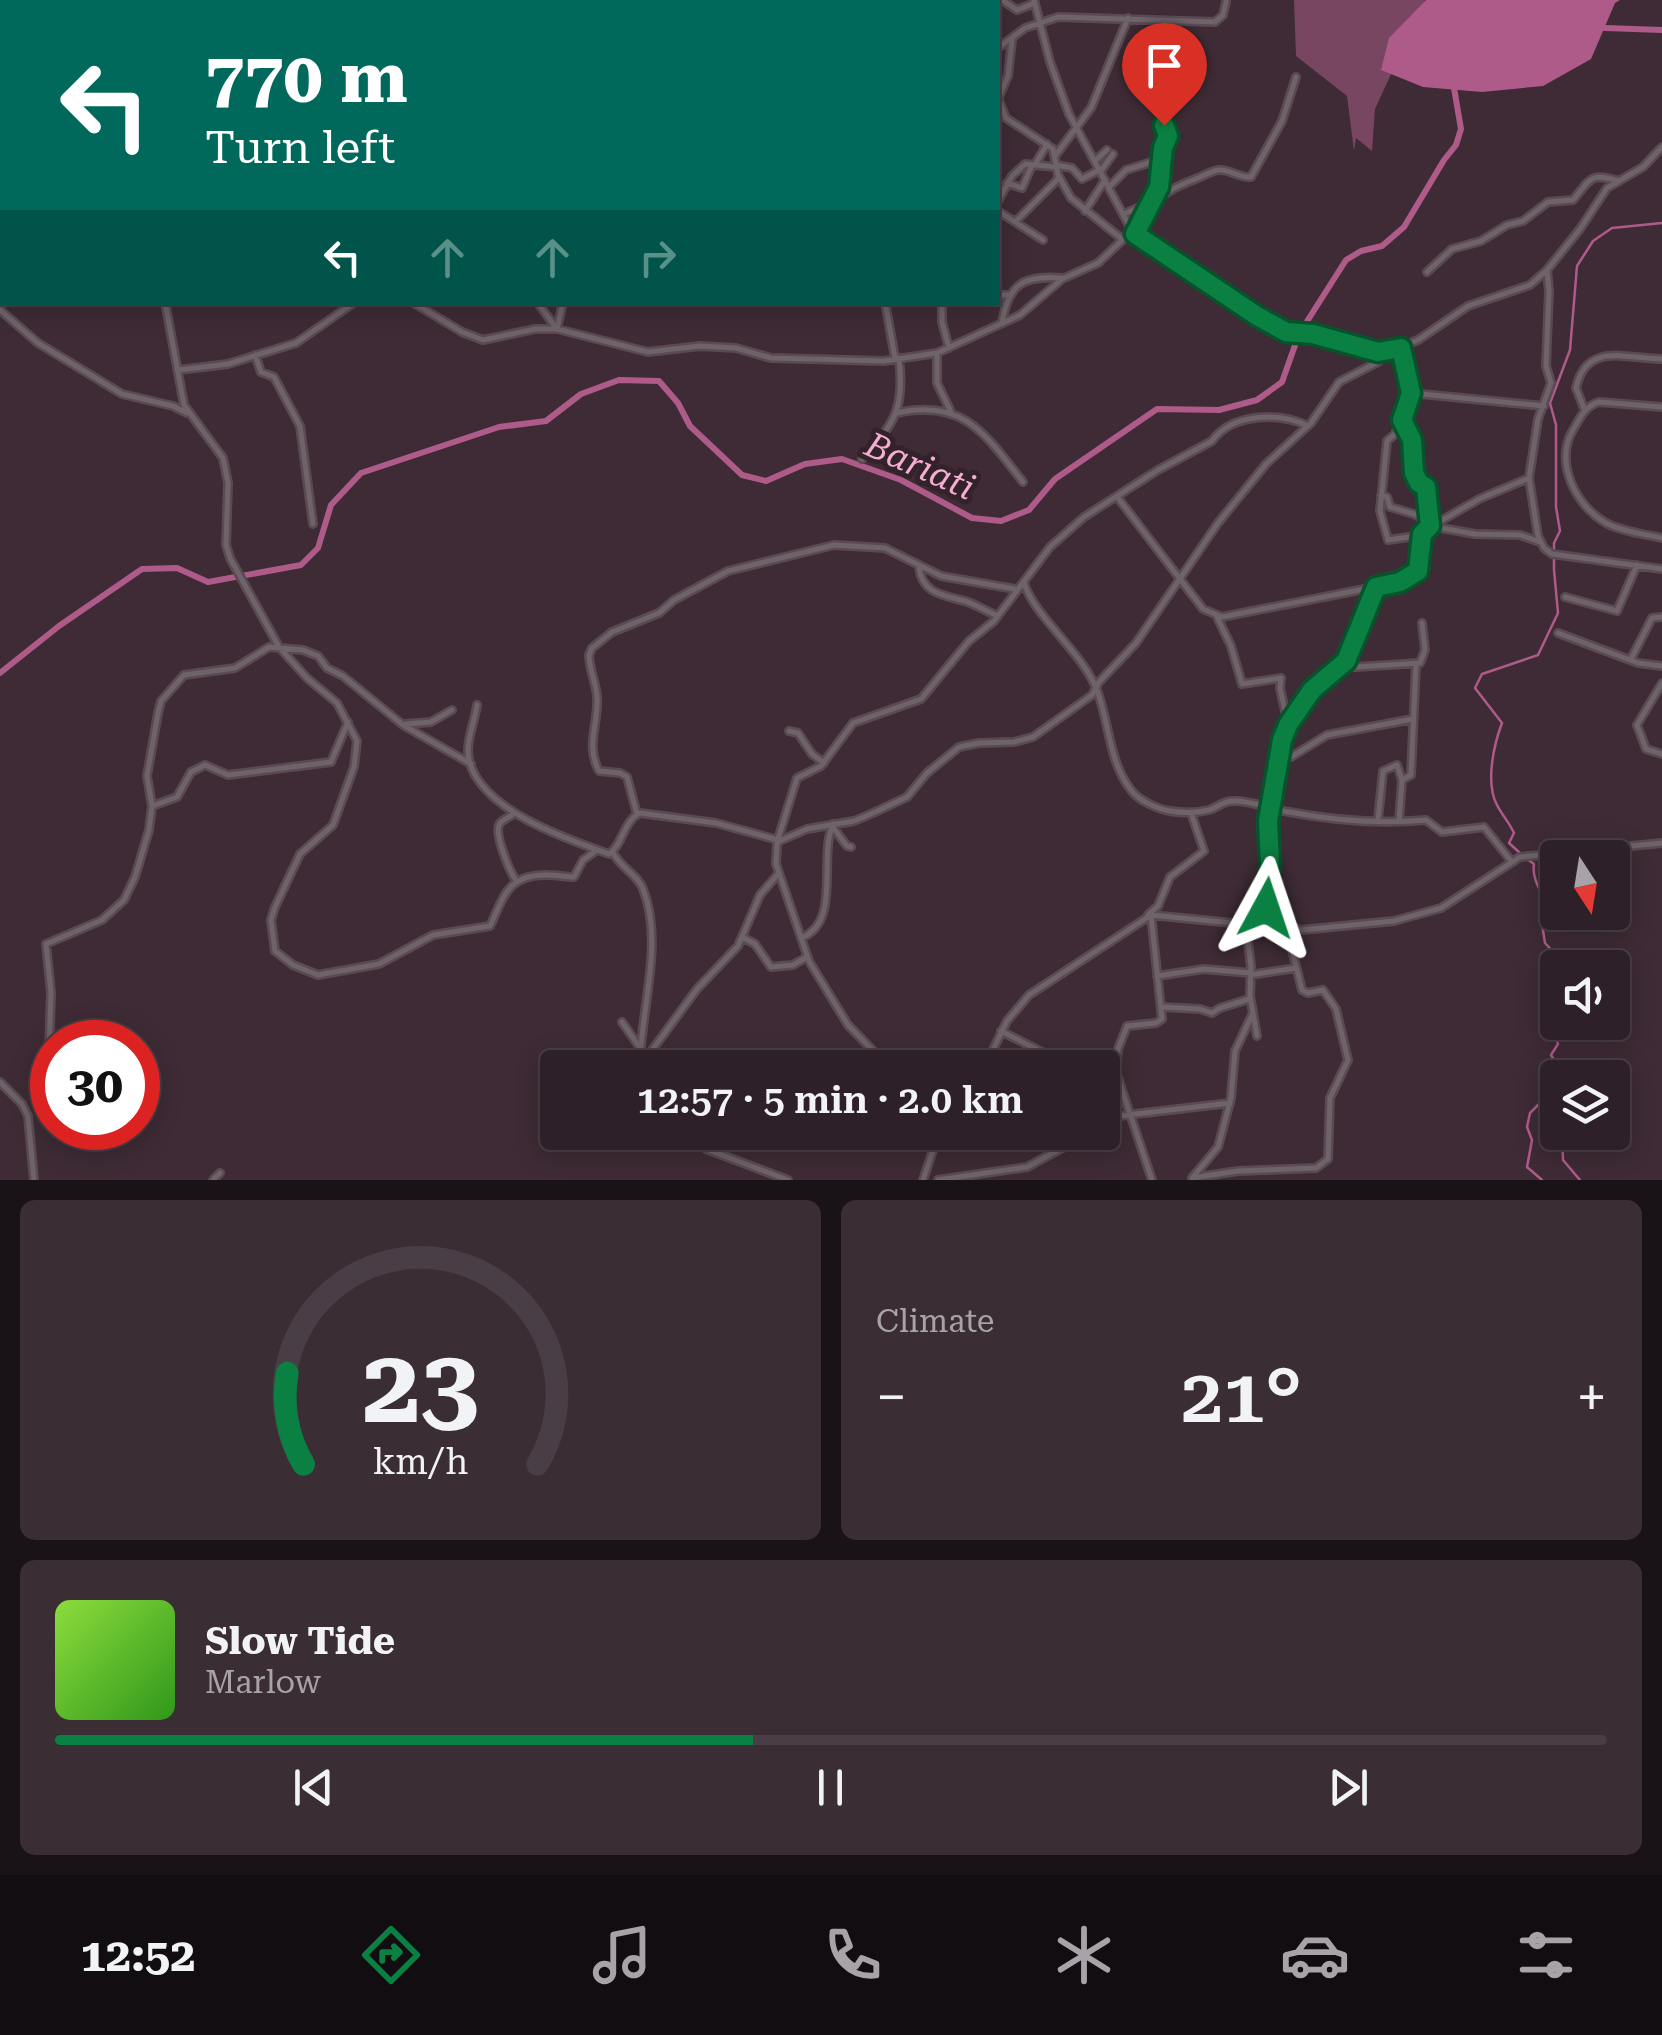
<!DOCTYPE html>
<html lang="en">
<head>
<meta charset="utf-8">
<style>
  :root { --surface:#2e2028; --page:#3a2d34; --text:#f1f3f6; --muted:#a7a3a8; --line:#493e45; --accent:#0b8043 }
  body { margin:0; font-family:"Roboto Serif",serif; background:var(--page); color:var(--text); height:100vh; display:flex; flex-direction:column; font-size:38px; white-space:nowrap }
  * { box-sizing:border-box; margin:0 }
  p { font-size:32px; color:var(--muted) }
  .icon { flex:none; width:55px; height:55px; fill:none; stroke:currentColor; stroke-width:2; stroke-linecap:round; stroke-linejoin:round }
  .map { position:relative; height:1180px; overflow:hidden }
  .sheet { display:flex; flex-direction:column; gap:20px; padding:20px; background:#191216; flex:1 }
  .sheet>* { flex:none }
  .top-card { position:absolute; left:0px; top:0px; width:1000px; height:305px; box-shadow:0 5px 25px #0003,0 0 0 2px var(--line); background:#00695c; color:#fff; overflow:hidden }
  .needle { width:65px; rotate:168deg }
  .fabs { position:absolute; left:1540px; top:840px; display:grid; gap:20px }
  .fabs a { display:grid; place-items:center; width:90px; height:90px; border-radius:10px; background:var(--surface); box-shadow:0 5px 25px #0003,0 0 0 2px var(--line); font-size:50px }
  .speed { position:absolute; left:30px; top:1020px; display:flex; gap:20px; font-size:50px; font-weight:700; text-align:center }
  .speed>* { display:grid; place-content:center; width:130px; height:130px; border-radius:50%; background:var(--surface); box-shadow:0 5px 25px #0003,0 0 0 2px var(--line); line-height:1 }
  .speed .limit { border:15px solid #d22; background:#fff; color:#111 }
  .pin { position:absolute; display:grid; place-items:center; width:85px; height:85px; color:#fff; margin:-102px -42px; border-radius:50% 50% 50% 0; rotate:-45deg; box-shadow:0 0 10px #0007 }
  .pin .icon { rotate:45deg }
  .me { position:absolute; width:110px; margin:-55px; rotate:5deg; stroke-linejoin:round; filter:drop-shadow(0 0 8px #0008) }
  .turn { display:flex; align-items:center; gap:35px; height:210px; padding:0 40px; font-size:45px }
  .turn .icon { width:130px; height:130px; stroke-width:2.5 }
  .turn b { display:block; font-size:70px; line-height:85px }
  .lanes { display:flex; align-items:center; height:95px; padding:0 40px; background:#0003; justify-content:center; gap:50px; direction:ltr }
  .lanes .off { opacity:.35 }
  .big { font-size:75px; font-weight:600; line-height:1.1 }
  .sheet .card { flex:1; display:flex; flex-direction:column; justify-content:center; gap:15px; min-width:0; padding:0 35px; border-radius:15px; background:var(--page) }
  .sheet .dial { align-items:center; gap:0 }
  .dial svg { height:260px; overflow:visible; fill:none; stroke:var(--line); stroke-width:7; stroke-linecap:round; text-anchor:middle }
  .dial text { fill:var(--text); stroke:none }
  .song { display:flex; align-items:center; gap:30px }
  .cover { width:120px; height:120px; border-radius:15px; background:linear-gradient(135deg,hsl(90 70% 55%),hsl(110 70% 35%)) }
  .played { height:10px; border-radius:5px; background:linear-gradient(90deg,var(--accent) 45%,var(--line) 45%) }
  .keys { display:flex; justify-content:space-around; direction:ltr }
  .heat { display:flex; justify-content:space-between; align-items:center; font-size:55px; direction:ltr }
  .sheet .tiles { flex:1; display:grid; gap:20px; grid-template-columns:1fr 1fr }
  .card:last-child { grid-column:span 2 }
  .trip { position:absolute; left:540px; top:1050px; width:580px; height:100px; border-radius:10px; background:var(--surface); box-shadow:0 5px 25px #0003,0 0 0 2px var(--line); font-weight:600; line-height:100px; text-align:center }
  .menu { display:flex; height:160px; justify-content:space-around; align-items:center; background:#120d10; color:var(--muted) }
  .menu .icon { width:70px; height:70px }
  .menu .on { color:var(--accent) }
  .menu b { font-size:45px; color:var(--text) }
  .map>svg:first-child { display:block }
  .green { fill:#794661 }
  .water { fill:#af5b8a }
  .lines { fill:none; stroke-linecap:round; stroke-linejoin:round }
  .stream { stroke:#af5b8a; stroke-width:2.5 }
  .river { stroke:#af5b8a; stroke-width:6 }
  .minor-casing { stroke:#5c4a53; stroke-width:10 }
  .minor { stroke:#6d6368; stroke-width:5 }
  .route-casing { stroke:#07532c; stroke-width:25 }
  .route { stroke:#0b8043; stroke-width:18 }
  .labels { text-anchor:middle; stroke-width:10; stroke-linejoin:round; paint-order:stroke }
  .water-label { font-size:35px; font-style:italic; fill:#f3aed1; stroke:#34222b }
</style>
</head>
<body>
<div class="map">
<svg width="1662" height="1180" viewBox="0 0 1662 1180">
  <rect width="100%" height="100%" fill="#3e2b35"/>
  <!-- green -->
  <path class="green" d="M1294 0H1425L1375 109 1372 151 1356 138 1354 151 1347 96 1296 56Z"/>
  <!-- water -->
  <path class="water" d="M1426 0H1620L1615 3 1591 59 1543 86 1482 92 1423 87 1381 70 1389 38Z"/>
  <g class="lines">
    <!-- stream -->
    <path class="stream" d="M1521 854 1509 843 1514 833C1509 822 1502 815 1497 805 1485 783 1494 744 1502 723L1475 688 1482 674 1538 655 1558 613 1554 570V543L1560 531 1556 507V425L1550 403 1570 350 1577 266 1593 241 1612 228 1662 223
      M1527 859 1534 864C1531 881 1545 896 1550 913L1542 924 1545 943 1556 955C1544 972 1549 986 1558 1004
      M1558 1014 1552 1030 1558 1044 1551 1055 1564 1076 1559 1078
      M1562 1132 1563 1160 1580 1180
      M1542 1180 1527 1167 1532 1140 1527 1127 1530 1113 1540 1103 1549 1082 1558 1078"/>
    <!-- river -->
    <path class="river" d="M1605 28 1662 30
      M0 673 59 626 142 569 177 568 208 582 301 565 318 548 331 505 361 473 499 427 546 421 581 394 619 380 659 381 678 403 690 426 742 475 766 481 805 464 842 459 901 480 972 518 1001 521 1029 510 1055 479 1157 409 1219 410 1257 400 1282 382 1299 334 1346 260 1361 251 1382 246 1404 227 1444 160 1456 145 1461 129 1453 82"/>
    <defs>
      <path id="minor" d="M150 0 151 2
        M349 0 350 2
        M746 0 747 2
        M1002 0 1017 10 1035 3
        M1034 0 1050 62 1069 114 1132 231 1257 316 1299 334H1313L1378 352 1390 351 1418 340 1468 306 1530 285 1547 270 1580 229 1607 188 1643 167 1662 147
        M60 2 63 0
        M247 2V0
        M956 2 958 0
        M0 25H2
        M998 48 1025 28 1058 17 1215 22 1223 15 1226 2
        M998 98 1006 118 1053 149 1058 175 1071 198 1122 239
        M998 99 1008 76 1012 40
        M1055 156 1091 108 1128 18
        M1095 161 1107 150
        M1036 163 1047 144
        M1056 165 1072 168 1082 179 1099 170
        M1100 172 1113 154
        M1007 183 1022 188 1032 165
        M1109 187 1126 170 1161 159
        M998 201 1012 176 1025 164 1056 167
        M1153 201C1162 179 1160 157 1168 136L1162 118
        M0 205 2 206
        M998 211 1043 240
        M1085 211 1105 180
        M1124 214 1151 202
        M1016 221 1059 178
        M1135 234C1146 203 1167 189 1198 178 1205 175 1213 170 1220 170 1232 170 1239 178 1251 177L1282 121 1296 77
        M1547 270 1549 291 1546 366 1551 383 1538 419 1529 478 1538 536 1544 548 1552 554 1662 569
        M1427 272 1452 249 1481 241 1507 225 1523 221 1548 202 1573 200C1591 179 1589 172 1619 181
        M998 295H1009
        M165 302 184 405 223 458 228 483 226 545 230 558 279 647 307 678 337 703 357 741 354 767 333 825 300 854 275 907 271 920 275 951 293 965 318 975 379 964 433 935 490 926C504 897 507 874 548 875 557 875 565 877 574 877L583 860 597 850
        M412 302 462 332 483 340 535 329H557L563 302
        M537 302 557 329 648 352 700 346 736 348 771 358 884 361 937 353 1020 315 1062 279 1098 263 1132 231
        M885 302 895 358
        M942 302V322L949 348
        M0 310 38 343 122 394 173 406 187 413
        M1002 323C1008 285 1022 275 1061 278
        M1401 348 1406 359 1411 393 1544 406
        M937 353V383L951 412
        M255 355 261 372 274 377 300 426 313 524
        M179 370 228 364 296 343 355 302
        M1411 393 1395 434 1387 441 1380 511 1388 540 1422 535
        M1662 407 1599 402C1585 406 1580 418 1573 430 1554 461 1575 507 1608 524 1624 532 1644 534 1662 538
        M1585 411 1576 388C1586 341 1628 359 1662 359
        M897 413C964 398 986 435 1023 482
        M1402 420 1412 440 1414 473 1426 488 1430 526 1475 534 1520 535 1540 542
        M862 459C895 423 905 408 899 358
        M1381 496 1387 497 1390 507 1414 514 1430 523
        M1118 498 1203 609 1222 617 1400 582 1418 571 1425 530 1479 499 1529 478
        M919 567C922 595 945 595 968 602 978 606 988 612 998 616
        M1024 583C1034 614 1073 645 1090 676 1110 709 1105 757 1131 790 1139 801 1158 809 1170 811 1182 813 1197 813 1209 810 1220 806 1224 800 1237 801 1255 802 1272 809 1289 812 1332 820 1383 824 1426 820L1442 832 1484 827 1512 862
        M1565 597 1617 611 1637 565
        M1217 617 1231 646 1242 684 1281 678 1280 688 1288 725
        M1558 633 1638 663 1662 666
        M1631 659 1652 618 1662 617
        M1340 668 1420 663 1425 650 1422 623
        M1662 683 1637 725 1646 749 1662 754
        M477 705C475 721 465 743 469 760 481 810 566 839 609 854 623 845 623 821 640 813L716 823 778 840
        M406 724 431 722 452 710
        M789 731 798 733 812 754 824 763
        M1278 758 1291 757 1327 735 1413 719
        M1402 780 1411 775 1416 664
        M152 806 177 797 191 772 205 765 228 775 331 762 348 722
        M515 813C514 814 501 821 500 823 493 833 510 872 517 882
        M637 814 627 777 620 773 599 771C585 745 599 723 597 697 596 682 589 669 589 655L592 648 612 632 659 613 674 600 728 571 834 545 885 548 941 576 1015 589
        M1378 820 1383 771 1397 765 1402 780 1399 821
        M832 826 847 846 851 847
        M777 842 797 778 821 766 853 723 921 699 969 641 994 621 1050 547 1084 517 1158 470 1212 441C1232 413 1279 412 1308 426
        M613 853C622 869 638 875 643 889 664 942 641 1009 640 1063
        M1148 915 1158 906 1170 877 1204 851 1191 813
        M1151 915 1162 1019 1156 1023 1127 1026 1118 1049 1116 1072 1152 1180
        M742 937 755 944 771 967 793 965 807 957
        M801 938C842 922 818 859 833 824
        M1250 975 1296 968
        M1157 976 1204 969 1251 973
        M1162 1007 1200 1009 1212 1013 1220 1008 1249 999
        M622 1022 640 1048
        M1001 1031 1067 1065 1089 1068
        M1257 1036 1250 996 1251 966 1247 935 1266 908 1271 864 1268 821 1285 730 1312 690 1346 661 1376 587
        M639 1068 697 989 738 946 760 895 779 873
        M890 1068 848 1025 809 961 776 864 777 842 807 829 854 821 873 813 907 797 927 773 959 747 979 743 1014 742 1033 737 1092 695 1099 682 1136 643 1218 523 1266 464 1311 423 1339 382 1378 362 1386 351
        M984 1068 1007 1021 1029 995 1151 915 1253 925 1284 924 1301 930 1394 921 1441 908 1520 857 1662 843
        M1102 1068H1116
        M0 1082 22 1104 28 1116 34 1180
        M39 1084 49 1052 51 993 46 944 102 920 124 900 135 877 149 830 152 806 147 776 158 713 161 701 184 675 235 668 269 647 303 650 318 656 327 668 343 676 403 725 471 764
        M1102 1125 1118 1116 1230 1103
        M706 1149 788 1180
        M1192 1178 1238 1171 1316 1168 1328 1159 1330 1098 1348 1060 1336 1009 1323 990 1308 993 1302 990 1291 946V927
        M1192 1178 1218 1147 1231 1098 1235 1051 1252 1015
        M213 1180 220 1173
        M923 1180 939 1132
        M938 1180 1027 1167 1092 1132"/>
    </defs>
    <!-- minor casing -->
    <use href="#minor" class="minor-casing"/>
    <!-- minor -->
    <use href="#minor" class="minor"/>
  </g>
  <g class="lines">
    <defs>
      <path id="route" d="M1164 125 1168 136 1163 148 1159 187 1135 234 1257 316 1286 332 1313 334 1378 352 1401 348 1411 393 1402 420 1412 440 1414 473 1419 483 1426 487 1430 526 1422 534 1418 571 1400 582 1376 587 1346 661 1312 690 1288 725 1282 740 1268 821 1270 864 1266 908"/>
    </defs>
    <!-- route casing -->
    <use href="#route" class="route-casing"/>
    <!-- route -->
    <use href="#route" class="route"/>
  </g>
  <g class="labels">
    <!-- water labels -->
    <g class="water-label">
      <text transform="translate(920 466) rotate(24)" y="12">Bariati</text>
    </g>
  </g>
</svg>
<div class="fabs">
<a><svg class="needle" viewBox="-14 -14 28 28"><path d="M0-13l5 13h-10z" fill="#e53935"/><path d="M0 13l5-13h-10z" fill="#a7a3a8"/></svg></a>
<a><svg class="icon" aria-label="sound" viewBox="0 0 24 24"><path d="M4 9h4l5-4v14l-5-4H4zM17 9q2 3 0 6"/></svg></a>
<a><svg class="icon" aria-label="layers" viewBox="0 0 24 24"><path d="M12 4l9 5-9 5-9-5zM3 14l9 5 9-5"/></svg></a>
</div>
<div class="speed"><div class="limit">30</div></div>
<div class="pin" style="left:1164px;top:125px;background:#d93025"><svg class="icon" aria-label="arrive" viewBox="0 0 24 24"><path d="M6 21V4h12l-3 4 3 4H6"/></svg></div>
<svg class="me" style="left:1266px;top:908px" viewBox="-20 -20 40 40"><path d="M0-17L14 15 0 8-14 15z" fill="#0b8043" stroke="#fff" stroke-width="4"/></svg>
<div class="trip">12:57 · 5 min · 2.0 km</div>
<div class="top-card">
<div class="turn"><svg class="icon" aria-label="left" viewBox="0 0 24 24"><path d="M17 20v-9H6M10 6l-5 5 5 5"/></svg><div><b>770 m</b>Turn left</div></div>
<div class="lanes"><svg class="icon" aria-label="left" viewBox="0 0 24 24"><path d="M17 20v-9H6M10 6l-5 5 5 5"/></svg><svg class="icon off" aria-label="ahead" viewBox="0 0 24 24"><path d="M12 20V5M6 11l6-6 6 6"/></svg><svg class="icon off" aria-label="ahead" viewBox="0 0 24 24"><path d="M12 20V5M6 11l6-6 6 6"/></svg><svg class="icon off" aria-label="right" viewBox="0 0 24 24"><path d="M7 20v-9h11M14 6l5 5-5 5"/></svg></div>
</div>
</div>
<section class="sheet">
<div class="tiles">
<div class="card dial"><svg viewBox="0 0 100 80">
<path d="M14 69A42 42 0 1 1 86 69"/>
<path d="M14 69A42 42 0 0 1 9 41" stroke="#0b8043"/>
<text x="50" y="56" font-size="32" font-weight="700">23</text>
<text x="50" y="72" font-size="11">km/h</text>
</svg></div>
<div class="card"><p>Climate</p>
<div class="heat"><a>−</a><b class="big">21°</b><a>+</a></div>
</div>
<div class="card">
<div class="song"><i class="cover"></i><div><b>Slow Tide</b><p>Marlow</p></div></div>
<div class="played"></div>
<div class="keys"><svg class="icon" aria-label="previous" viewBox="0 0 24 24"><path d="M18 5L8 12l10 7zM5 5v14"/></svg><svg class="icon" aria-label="pause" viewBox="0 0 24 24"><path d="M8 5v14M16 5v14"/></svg><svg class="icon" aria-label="next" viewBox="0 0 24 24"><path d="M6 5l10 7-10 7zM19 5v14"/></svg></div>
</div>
</div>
</section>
<nav class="menu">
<b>12:52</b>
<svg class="icon on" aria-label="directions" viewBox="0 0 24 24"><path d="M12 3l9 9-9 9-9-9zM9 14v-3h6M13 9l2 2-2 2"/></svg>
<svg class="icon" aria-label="music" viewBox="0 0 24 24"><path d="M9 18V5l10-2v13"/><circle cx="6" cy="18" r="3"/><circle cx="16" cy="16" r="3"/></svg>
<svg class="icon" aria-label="phone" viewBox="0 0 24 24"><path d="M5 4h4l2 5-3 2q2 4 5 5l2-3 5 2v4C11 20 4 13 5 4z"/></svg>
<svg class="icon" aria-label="climate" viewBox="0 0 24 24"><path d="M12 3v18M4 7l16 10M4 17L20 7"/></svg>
<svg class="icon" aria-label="car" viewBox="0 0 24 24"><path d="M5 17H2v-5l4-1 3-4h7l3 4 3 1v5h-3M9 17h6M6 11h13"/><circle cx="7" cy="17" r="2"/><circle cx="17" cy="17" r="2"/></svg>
<svg class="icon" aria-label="filters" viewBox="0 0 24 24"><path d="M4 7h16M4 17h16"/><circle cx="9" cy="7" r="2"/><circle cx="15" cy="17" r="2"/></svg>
</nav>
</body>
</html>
